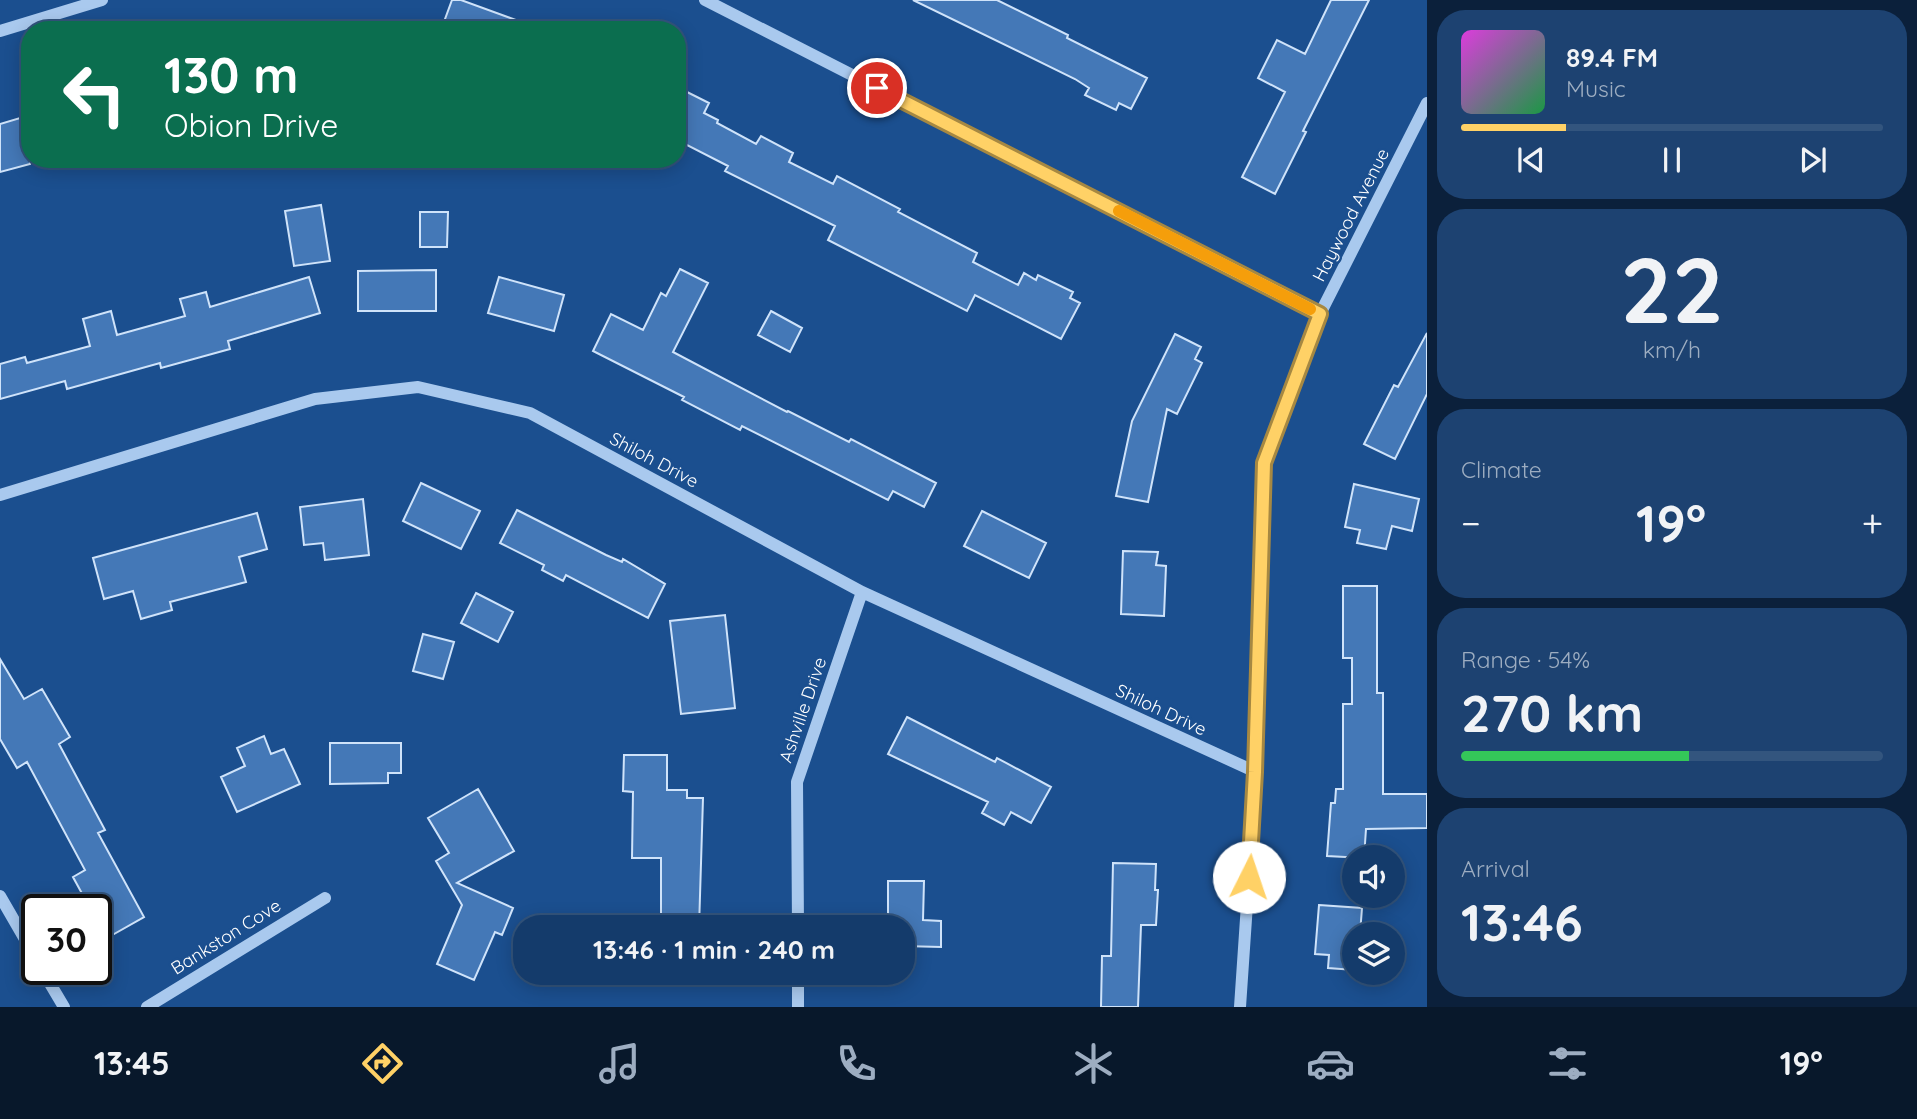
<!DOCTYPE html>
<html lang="en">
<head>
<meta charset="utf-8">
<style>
  :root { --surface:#143b6b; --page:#1d4271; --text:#f1f3f6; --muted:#9dadc1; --line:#33557e; --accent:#ffd166 }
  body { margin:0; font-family:Quicksand,sans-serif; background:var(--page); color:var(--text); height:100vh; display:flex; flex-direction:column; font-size:26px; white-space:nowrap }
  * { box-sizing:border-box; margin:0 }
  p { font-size:23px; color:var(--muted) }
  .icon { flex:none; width:38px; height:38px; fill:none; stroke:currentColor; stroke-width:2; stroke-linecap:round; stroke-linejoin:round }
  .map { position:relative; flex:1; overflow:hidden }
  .drawer { display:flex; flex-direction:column; gap:10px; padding:10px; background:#0b203b; width:490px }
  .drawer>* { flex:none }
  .hud { position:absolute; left:21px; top:21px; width:665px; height:147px; border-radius:28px; box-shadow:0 4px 18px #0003,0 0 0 2px var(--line); background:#0b6e4f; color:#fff; overflow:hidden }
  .buttons { position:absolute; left:1342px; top:845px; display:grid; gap:14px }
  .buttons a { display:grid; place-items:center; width:63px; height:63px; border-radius:50%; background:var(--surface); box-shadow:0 4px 18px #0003,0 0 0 2px var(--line); font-size:35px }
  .speed { position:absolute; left:21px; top:894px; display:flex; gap:14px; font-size:35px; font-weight:700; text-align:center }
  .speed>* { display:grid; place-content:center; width:91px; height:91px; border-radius:50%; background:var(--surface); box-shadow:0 4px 18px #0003,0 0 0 2px var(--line); line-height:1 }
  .speed .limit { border:4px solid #111; border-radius:10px; background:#fff; color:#111 }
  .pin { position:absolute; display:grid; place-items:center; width:60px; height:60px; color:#fff; margin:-30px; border:4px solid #fff; border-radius:50%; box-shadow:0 2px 7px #0007 }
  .me { position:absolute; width:77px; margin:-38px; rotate:4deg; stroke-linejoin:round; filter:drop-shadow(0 0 5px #0008) }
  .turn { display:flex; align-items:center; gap:24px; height:147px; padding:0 28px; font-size:32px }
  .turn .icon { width:91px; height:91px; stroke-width:2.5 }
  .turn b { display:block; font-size:49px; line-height:60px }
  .big { font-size:52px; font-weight:800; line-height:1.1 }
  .drawer .widget { flex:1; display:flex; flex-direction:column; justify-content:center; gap:10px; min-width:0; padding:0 24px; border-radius:28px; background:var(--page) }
  .drawer .dial { align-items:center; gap:0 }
  .dial b { font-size:91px; line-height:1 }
  .song { display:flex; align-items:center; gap:21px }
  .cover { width:84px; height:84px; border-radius:10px; background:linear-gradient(135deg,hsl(300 70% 55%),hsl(140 70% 35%)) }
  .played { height:7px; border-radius:4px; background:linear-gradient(90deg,var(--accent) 25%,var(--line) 25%) }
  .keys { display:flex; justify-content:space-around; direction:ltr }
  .heat { display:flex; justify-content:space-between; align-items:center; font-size:38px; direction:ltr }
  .charge { height:10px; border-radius:5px; background:linear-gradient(90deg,#34c759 54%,var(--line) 0) }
  .trip { position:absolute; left:513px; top:915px; width:402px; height:70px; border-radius:28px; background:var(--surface); box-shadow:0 4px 18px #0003,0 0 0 2px var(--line); font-weight:800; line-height:70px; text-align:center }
  .menu { display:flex; height:112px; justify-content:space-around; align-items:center; background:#08182b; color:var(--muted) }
  .menu .icon { width:49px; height:49px }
  .menu .current { color:var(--accent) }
  .menu b { font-size:32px; color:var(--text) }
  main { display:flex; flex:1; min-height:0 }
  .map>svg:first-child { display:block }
  .building { fill:#4478b7; stroke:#cfe3fa; stroke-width:2 }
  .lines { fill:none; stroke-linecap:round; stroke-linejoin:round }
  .minor { stroke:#a9c9ee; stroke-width:12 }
  .route-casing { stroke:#a68842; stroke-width:18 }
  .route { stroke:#ffd166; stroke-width:12 }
  .slow { stroke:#f59e0b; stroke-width:12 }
  .labels { text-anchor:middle; stroke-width:5; stroke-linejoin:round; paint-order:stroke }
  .street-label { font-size:18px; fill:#fff; stroke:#1b4f8f }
</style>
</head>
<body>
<main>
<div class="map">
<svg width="1427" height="1007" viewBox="0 0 1427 1007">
  <rect width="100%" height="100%" fill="#1b4f8f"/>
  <!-- building -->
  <path class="building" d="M452 0H461L535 27 534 30H441Z
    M913 0H997L1068 35 1067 38 1147 78 1131 109 1119 103 1116 110 1085 95 1089 88 1075 79Z
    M1331 0H1369L1303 131 1306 132 1275 194 1242 177 1285 92 1258 78 1277 40 1305 54Z
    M677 87 709 103 704 113 718 120 717 123 756 144 761 136 793 153 789 162 833 184 837 176 900 209 898 212 977 253 973 262 1018 285 1024 273 1036 280 1038 275 1073 292 1070 298 1080 303 1061 339 975 295 967 311 828 240 835 226 725 171 728 166 677 140Z
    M30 115V164L0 172V124Z
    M321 205 330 261 294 266 285 211Z
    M420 212H448L447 247H420Z
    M680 269 708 283 673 352 787 412 788 411 849 442 851 439 936 483 924 507 893 491 888 500 742 426 740 430 682 400 684 397 593 351 611 314 643 330 661 293 666 296Z
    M436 270V311H358V271Z
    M309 277 320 313 228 341 230 349 161 368 160 363 67 389 65 381 0 399V364L25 357 27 363 90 346 83 319 111 311 117 335 185 316 180 299 206 292 210 307Z
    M499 277 564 295 554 331 488 313Z
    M771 311 802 328 790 352 758 335Z
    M1427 333V394L1395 459 1364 444 1394 385 1398 387Z
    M1175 334 1201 347 1195 359 1202 363 1177 414 1167 409 1148 502 1116 496 1132 421Z
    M421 483 480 511 461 549 403 521Z
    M1354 484 1419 499 1412 531 1392 526 1386 549 1357 543 1360 530 1345 527Z
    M363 499 369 555 325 560 323 543 304 545 300 507Z
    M517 510 606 555 622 562 623 559 665 584 648 618 566 575 563 581 542 570 544 565 500 543Z
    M982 511 1046 543 1029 578 964 546Z
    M257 513 267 549 239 557 246 582 170 602 172 610 141 619 133 591 104 599 93 558Z
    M1123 551 1158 552 1156 565 1166 566 1164 616 1121 614Z
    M1343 586H1377V693H1383V794H1427V828L1366 829 1364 858 1327 856 1331 803H1335L1336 789H1343V704H1352V658H1343Z
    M476 593 513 612 498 642 461 623Z
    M725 615 735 708 681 714 670 621Z
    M423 634 454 642 443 679 413 671Z
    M0 659 24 699 42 689 70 737 59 744 105 830 98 833 144 917 107 938 96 919V910H91L73 877 85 870 27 762 17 768 0 739Z
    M907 717 995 762 997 758 1051 787 1031 823 1011 812 1004 825 982 813 988 802 888 754Z
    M264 736 271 754 284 749 300 784 237 812 221 777 245 766 237 748Z
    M330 743H401V773H388V783L330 784Z
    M624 755H667V790H687V798H703L699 928H661V858H632L633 792 623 791Z
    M478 789 514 851 457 883 513 908 502 935 495 932 474 980 437 964 462 905 436 861 449 853 428 818Z
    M1113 863 1156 864 1155 890H1158L1156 925H1141L1138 1007H1101L1102 956H1111Z
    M888 881H924L923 920 941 921V947L903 946V928H888Z
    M1319 905 1362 908 1360 934H1354V970L1328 968 1329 955 1315 954Z"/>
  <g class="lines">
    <!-- minor -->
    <path class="minor" d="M705 0 1320 314
      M0 31 102 0
      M0 495 315 399 418 387 530 413 862 592 1256 772
      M0 896 37 960
      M798 928 797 782 862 592
      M42 970 64 1007
      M798 973V1007
      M147 1007 325 898
      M1240 1007 1256 772 1264 463 1320 314 1427 103"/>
  </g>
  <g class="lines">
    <defs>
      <path id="route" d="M877 88 1320 314 1264 463 1255 772 1249 877"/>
    </defs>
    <!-- route casing -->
    <use href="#route" class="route-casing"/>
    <!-- route -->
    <use href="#route" class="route"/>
    <!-- slow -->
    <path class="slow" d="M1119 211 1310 309"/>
  </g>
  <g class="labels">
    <!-- street labels -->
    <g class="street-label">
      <text transform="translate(1351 215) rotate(-63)" y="6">Haywood Avenue</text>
      <text transform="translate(654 460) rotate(28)" y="6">Shiloh Drive</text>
      <text transform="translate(803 710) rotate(-71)" y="6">Ashville Drive</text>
      <text transform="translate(1161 710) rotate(25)" y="6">Shiloh Drive</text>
      <text transform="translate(226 937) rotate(-32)" y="6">Bankston Cove</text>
    </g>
  </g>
</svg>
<div class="buttons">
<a><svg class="icon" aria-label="sound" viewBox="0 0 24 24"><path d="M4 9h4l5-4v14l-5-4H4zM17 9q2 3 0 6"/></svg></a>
<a><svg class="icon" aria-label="layers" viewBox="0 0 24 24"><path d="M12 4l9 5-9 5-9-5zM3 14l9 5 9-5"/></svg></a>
</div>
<div class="speed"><div class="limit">30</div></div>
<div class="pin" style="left:877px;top:88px;background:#d93025"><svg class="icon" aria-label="arrive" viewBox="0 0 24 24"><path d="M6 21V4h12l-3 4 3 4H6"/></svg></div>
<svg class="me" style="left:1249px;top:877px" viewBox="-20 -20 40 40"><circle r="19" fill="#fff"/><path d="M0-13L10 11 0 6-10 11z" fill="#ffd166"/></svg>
<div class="trip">13:46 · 1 min · 240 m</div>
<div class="hud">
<div class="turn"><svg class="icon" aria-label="left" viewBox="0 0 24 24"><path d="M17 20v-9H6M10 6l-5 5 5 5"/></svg><div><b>130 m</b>Obion Drive</div></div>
</div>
</div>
<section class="drawer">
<div class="widget">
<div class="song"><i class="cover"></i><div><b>89.4 FM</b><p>Music</p></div></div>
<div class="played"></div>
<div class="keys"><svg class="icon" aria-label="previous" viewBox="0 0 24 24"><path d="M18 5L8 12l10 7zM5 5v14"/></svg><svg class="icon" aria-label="pause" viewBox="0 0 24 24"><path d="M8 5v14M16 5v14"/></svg><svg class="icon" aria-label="next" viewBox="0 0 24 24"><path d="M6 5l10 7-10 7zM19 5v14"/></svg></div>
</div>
<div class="widget dial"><b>22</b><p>km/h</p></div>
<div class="widget"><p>Climate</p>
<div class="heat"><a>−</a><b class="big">19°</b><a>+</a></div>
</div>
<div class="widget"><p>Range · 54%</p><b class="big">270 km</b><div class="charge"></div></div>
<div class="widget"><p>Arrival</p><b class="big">13:46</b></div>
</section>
</main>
<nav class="menu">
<b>13:45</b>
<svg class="icon current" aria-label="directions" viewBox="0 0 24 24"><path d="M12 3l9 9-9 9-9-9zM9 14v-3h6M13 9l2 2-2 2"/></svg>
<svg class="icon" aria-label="music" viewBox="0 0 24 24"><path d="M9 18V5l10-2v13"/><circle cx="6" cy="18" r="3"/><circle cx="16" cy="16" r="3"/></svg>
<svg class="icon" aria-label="phone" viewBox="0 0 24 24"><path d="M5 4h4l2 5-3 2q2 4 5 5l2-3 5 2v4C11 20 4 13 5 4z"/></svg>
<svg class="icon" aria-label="climate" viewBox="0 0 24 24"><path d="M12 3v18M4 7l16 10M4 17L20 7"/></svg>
<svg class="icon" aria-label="car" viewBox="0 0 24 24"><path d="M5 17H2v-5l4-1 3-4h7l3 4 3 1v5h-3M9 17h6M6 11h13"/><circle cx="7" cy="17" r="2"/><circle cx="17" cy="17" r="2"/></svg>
<svg class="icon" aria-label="filters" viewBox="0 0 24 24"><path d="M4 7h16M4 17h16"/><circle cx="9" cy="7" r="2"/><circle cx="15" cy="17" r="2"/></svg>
<b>19°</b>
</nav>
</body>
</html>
